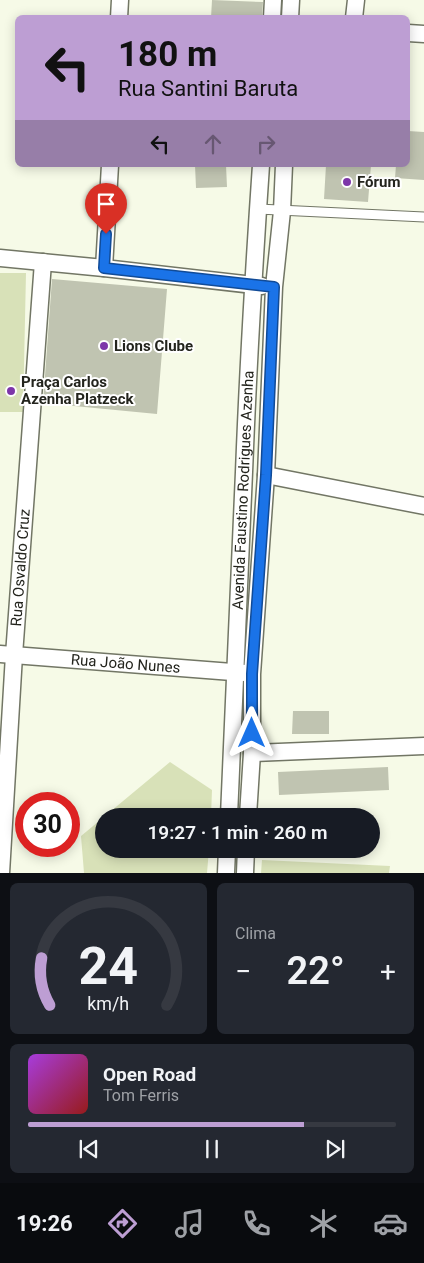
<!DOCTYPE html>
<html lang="pt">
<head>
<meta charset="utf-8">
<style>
  :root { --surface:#171b24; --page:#242831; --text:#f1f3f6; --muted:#9ea1a6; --line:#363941; --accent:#bd9ed3 }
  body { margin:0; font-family:Roboto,sans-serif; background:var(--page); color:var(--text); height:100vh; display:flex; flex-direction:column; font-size:19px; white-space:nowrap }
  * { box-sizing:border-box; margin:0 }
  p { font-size:16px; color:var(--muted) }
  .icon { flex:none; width:28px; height:28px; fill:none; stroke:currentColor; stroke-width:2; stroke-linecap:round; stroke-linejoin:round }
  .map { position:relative; height:873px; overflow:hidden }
  .details { display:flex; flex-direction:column; gap:10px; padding:10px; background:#0d0f14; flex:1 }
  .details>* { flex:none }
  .guide { position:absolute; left:15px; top:15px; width:395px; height:152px; border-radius:8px; box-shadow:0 2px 12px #0003; background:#bd9ed3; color:#111; overflow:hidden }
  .speed { position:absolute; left:15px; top:792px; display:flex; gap:10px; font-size:25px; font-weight:700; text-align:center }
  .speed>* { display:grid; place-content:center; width:65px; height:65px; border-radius:50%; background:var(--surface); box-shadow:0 2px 12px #0003; line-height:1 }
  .speed .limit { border:8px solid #d22; background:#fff; color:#111 }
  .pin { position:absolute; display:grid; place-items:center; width:42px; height:42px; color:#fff; margin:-51px -21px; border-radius:50% 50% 50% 0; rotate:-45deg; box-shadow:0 0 5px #0007 }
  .pin .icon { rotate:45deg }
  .me { position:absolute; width:55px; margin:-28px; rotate:0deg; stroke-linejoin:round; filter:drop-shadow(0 0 4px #0008) }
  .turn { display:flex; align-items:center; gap:18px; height:105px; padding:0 20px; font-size:22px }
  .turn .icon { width:65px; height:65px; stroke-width:2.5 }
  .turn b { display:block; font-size:35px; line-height:42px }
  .lanes { display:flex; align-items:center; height:48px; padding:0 20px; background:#0003; justify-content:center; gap:25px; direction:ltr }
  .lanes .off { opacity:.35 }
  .big { font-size:38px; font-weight:600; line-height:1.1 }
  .details .tile { flex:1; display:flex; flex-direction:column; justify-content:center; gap:8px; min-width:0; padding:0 18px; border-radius:8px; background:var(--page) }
  .details .dial { align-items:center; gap:0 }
  .dial svg { height:130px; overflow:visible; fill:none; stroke:var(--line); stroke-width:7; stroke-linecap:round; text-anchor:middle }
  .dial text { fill:var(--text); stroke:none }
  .song { display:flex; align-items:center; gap:15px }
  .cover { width:60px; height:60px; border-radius:8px; background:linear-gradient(135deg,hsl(280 70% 55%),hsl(0 70% 35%)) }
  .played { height:5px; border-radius:2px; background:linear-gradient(90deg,var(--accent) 75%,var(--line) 75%) }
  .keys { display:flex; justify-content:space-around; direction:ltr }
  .heat { display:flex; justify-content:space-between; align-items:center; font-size:28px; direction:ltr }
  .details .tiles { flex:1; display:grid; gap:10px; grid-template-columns:1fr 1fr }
  .tile:last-child { grid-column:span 2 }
  .trip { position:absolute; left:95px; top:808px; width:285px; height:50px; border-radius:25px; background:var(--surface); box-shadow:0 2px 12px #0003; font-weight:600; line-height:50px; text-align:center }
  .dock { display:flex; height:80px; justify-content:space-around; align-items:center; background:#090b0e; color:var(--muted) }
  .dock .icon { width:35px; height:35px }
  .dock .current { color:var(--accent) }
  .dock b { font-size:22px; color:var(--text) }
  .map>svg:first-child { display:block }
  .green { fill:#d8e1b8 }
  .building { fill:#c0c4b1 }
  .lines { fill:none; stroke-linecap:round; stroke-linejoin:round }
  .service-casing { stroke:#727665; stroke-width:11 }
  .minor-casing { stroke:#727665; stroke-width:19 }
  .service { stroke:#fff; stroke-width:9 }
  .minor { stroke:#fff; stroke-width:16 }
  .route-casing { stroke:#114b97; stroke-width:12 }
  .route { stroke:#1a73e8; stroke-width:9 }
  .poi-dot { fill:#7d36a9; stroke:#fff; stroke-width:2 }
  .labels { text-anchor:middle; stroke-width:4; stroke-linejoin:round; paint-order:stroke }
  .poi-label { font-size:15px; font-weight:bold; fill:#23241d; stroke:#fff; text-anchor:start }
  .street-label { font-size:15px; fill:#23241d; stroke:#fff }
</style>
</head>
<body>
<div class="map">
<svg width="424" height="873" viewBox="0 0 424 873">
  <rect width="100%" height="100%" fill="#f6fae7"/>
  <!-- green -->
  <path class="green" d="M0 273H26L23 412H0Z
    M170 762 212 790 211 816H105Z
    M104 817V849H209L207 873H84L81 836Z
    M262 860 390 866 389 873H261Z"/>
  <!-- building -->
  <path class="building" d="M212 0 263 2 262 18H211Z
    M408 131 424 132V180L395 178 396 165H408Z
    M195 165H226L227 187 196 188Z
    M326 165H371L368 202 324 199Z
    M52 279 167 289 157 414 43 403Z
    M293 711H329V734H292Z
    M388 767 389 790 279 795 278 772Z"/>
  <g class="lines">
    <defs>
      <path id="service" d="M258 209 424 217"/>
      <g id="minor">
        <path d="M119 18 120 0"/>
        <path d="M272 18 273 0"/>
        <path d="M290 18 291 0"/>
        <path d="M354 18 356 0"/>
        <path d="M408 33 424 34"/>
        <path d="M0 258 104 268 262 286"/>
        <path d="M104 268 110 165"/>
        <path d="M266 475 424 506"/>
        <path id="s1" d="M0 654 245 673"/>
        <path d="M252 753 424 746"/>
        <path id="s2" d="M229 816C235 701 238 586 244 472 248 369 254 267 261 165"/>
        <path d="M248 816 252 753V674L266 475 274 287 282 211 284 165"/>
        <path id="s3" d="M1 873 14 655 43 262"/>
        <path d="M226 873 227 849"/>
        <path d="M245 873 246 849"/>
      </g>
    </defs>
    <!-- service casing -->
    <use href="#service" class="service-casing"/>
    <!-- minor casing -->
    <use href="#minor" class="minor-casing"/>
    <!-- service -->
    <use href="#service" class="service"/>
    <!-- minor -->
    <use href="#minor" class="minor"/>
  </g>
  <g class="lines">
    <defs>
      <path id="route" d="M106 234 104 268 274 287 266 475 252 674V733"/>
    </defs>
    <!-- route casing -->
    <use href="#route" class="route-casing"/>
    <!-- route -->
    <use href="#route" class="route"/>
  </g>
  <!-- markers -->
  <g class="poi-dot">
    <circle cx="347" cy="182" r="5"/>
    <circle cx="104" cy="346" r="5"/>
    <circle cx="11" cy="391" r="5"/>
  </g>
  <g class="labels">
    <!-- poi labels -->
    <g class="poi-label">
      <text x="357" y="187">Fórum</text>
      <text x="114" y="351">Lions Clube</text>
      <text x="21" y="387">Praça Carlos<tspan x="21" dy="17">Azenha Platzeck</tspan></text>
    </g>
    <!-- street labels -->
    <g class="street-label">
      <text dy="5" stroke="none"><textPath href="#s2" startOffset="326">Avenida Faustino Rodrigues Azenha</textPath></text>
      <text dy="5" stroke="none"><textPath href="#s3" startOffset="306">Rua Osvaldo Cruz</textPath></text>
      <text dy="5" stroke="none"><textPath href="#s1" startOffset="126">Rua João Nunes</textPath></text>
    </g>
  </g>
</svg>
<div class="speed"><div class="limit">30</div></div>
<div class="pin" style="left:106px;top:234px;background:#d93025"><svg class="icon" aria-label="arrive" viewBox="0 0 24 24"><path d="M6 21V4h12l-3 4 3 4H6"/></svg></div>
<svg class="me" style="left:252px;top:733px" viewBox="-20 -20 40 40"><path d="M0-17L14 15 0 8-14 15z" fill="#1a73e8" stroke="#fff" stroke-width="4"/></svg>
<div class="trip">19:27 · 1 min · 260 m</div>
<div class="guide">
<div class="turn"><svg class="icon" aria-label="left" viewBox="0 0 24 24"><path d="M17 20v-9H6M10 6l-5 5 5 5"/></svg><div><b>180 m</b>Rua Santini Baruta</div></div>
<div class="lanes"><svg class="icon" aria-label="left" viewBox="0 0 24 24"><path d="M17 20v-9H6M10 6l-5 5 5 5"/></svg><svg class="icon off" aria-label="ahead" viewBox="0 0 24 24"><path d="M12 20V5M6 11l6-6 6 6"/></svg><svg class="icon off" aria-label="right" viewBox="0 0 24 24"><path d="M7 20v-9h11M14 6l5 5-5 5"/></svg></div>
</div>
</div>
<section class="details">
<div class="tiles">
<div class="tile dial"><svg viewBox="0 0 100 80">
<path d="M14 69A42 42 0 1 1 86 69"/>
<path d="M14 69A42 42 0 0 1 9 40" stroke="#bd9ed3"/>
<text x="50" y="56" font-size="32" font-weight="700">24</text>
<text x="50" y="72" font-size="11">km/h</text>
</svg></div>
<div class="tile"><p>Clima</p>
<div class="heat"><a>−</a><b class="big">22°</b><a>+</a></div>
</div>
<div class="tile">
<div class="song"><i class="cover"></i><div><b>Open Road</b><p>Tom Ferris</p></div></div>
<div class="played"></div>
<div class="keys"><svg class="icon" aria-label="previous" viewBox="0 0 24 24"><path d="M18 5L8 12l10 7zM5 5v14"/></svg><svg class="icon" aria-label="pause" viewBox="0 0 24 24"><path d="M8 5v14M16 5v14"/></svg><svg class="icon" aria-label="next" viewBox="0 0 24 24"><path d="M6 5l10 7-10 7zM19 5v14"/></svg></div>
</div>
</div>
</section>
<nav class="dock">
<b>19:26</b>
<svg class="icon current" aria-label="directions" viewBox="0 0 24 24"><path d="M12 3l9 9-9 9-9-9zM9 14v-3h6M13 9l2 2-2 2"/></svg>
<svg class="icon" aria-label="music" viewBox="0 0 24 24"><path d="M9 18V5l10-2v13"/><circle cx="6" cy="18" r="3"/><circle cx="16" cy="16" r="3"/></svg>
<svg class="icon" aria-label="phone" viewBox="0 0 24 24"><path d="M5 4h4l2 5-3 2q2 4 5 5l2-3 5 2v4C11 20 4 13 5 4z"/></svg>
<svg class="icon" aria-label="climate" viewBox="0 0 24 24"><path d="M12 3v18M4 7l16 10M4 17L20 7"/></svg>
<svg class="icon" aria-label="car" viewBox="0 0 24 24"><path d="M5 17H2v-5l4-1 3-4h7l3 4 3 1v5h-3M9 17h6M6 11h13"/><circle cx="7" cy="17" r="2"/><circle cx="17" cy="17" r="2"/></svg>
</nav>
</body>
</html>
